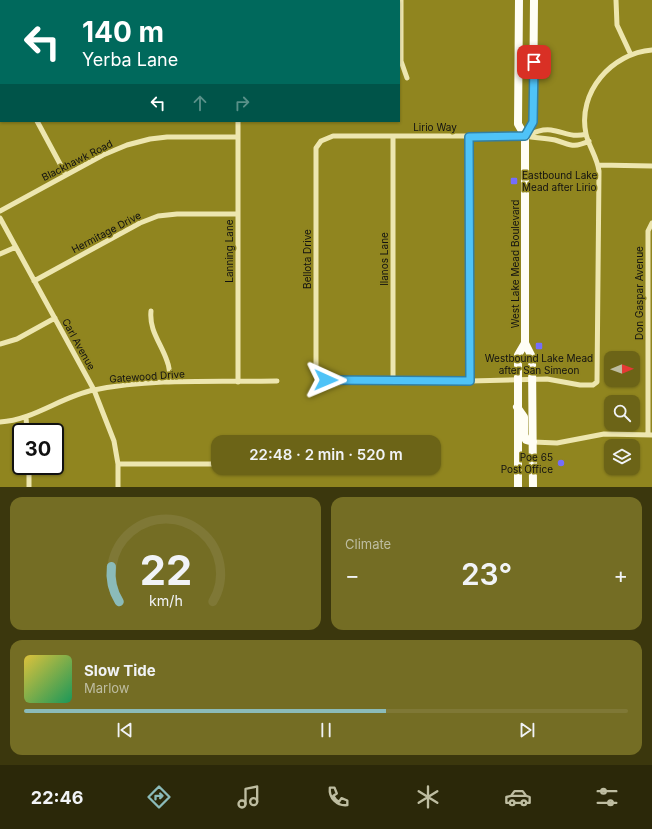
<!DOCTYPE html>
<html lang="en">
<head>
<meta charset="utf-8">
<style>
  :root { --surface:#6c6417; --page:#746d24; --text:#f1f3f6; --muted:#bebda1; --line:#7f7836; --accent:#8bbbb9 }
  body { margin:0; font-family:Inter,sans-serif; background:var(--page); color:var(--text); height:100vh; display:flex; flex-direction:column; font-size:15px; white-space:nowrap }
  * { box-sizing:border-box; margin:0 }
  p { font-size:13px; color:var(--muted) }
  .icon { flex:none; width:22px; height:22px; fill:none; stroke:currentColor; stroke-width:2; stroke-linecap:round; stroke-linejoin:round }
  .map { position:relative; height:487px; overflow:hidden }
  .drawer { display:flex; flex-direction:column; gap:10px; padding:10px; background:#3b370d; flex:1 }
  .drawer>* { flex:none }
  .hud { position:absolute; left:0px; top:0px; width:400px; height:122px; box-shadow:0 1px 3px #0004; background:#00695c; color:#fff; overflow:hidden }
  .needle { width:26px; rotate:89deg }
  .tools { position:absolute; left:604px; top:351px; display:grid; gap:8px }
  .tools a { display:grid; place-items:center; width:36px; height:36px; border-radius:8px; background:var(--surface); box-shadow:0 1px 3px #0004; font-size:20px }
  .speed { position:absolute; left:12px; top:423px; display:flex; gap:8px; font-size:20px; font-weight:700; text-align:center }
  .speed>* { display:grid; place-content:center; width:52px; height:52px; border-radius:50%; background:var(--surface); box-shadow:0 1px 3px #0004; line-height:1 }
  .speed .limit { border:2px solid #111; border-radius:6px; background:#fff; color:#111 }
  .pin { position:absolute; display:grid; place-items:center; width:34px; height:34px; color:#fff; margin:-17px; border-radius:8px; box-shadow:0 2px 6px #0006 }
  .me { position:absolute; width:44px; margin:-22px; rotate:91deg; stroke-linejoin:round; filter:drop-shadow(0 0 3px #0008) }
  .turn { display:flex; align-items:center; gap:14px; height:84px; padding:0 16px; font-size:18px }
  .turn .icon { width:52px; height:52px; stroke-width:2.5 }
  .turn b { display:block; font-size:28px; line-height:34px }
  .lanes { display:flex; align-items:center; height:38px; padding:0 16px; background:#0003; justify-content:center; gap:20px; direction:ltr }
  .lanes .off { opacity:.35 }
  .big { font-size:30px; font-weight:600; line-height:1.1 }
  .drawer .card { flex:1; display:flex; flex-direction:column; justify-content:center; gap:6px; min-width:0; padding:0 14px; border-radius:12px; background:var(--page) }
  .drawer .dial { align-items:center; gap:0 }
  .dial svg { height:104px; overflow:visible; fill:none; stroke:var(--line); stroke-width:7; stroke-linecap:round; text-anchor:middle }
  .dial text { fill:var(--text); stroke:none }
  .song { display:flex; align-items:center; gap:12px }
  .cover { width:48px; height:48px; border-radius:6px; background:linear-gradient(135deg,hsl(50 70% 55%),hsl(150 70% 35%)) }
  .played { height:4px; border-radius:2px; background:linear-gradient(90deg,var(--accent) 60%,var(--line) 60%) }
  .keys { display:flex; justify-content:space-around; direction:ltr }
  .heat { display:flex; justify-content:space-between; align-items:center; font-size:22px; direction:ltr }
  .drawer .tiles { flex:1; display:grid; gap:10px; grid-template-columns:1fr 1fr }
  .card:last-child { grid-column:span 2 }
  .trip { position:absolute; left:211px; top:435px; width:230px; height:40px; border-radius:12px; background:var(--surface); box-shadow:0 1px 3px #0004; font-weight:600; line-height:40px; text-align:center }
  .tab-bar { display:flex; height:64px; justify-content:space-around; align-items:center; background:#2b2809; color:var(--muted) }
  .tab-bar .icon { width:28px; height:28px }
  .tab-bar .on { color:var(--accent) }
  .tab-bar b { font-size:18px; color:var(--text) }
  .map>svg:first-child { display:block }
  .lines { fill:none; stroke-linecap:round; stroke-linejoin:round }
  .street { stroke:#ede6af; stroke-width:5 }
  .primary { stroke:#fffef5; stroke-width:8 }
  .route-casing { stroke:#337fa1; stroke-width:10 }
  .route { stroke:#4fc3f7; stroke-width:7 }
  .poi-dot { fill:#756efb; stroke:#90851f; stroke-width:1.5 }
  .labels { text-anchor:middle; stroke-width:3; stroke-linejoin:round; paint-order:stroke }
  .street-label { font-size:10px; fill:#111; stroke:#90851f }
  .poi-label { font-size:10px; fill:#111; stroke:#90851f; text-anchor:start }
</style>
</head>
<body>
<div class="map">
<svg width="652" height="487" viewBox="0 0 652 487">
  <rect width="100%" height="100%" fill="#90851f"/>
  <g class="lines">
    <!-- street -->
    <path class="street" d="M238 0V1
      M401 0V61L407 78
      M616 0 617 25 631 55
      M37 121 66 175
      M238 121V382
      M526 136C535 132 542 129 551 130 564 132 573 138 586 134
      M469 137 470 381
      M589 141C572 149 570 144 555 140 545 138 535 138 525 136H333L321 141 316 148V371L326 380 470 381 547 379 580 385H593L597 382 599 171C597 157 589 147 586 134 577 92 612 53 652 50
      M598 165 652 166
      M0 211 103 155 127 145 150 139 167 137H238
      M0 218 94 390 114 441 118 464V487
      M0 254 16 247
      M34 281 140 223 158 216 177 214H238
      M151 311C149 331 161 343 167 361 170 368 170 375 170 382
      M0 344 17 339 55 318
      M393 381V136
      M26 417 27 432
      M0 422C34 420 62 396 94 390 154 378 216 382 277 381
      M648 435V231L652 223
      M533 442 557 443 604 434 652 435
      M118 464H218
      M29 487V466"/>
    <!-- primary -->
    <path class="primary" d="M519 0 518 124 525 136V343L532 357 533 487
      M525 136 533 122 534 0
      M517 407 524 417V435L526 440 533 442
      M518 487V355L525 343"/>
  </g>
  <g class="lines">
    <defs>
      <path id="route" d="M326 380 470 381 469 137 525 136 533 122 534 62"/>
    </defs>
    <!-- route casing -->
    <use href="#route" class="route-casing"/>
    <!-- route -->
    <use href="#route" class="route"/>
  </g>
  <!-- markers -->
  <g class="poi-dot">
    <rect x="510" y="177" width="8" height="8" rx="2"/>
    <rect x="535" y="342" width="8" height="8" rx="2"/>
    <circle cx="561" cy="463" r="4"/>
  </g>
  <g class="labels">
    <!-- street labels -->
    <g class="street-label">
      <text x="435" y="131">Lirio Way</text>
      <text transform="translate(77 160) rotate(-27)" y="4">Blackhawk Road</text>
      <text transform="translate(106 232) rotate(-28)" y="4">Hermitage Drive</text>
      <text transform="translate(229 251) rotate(-90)" y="4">Lanning Lane</text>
      <text transform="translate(307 259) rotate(-90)" y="4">Bellota Drive</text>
      <text transform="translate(384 259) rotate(-90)" y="4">Ilanos Lane</text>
      <text transform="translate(515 264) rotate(-90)" y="4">West Lake Mead Boulevard</text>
      <text transform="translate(639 293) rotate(-90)" y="4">Don Gaspar Avenue</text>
      <text transform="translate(79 344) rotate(61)" y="4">Carl Avenue</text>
      <text transform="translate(147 376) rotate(-4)" y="4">Gatewood Drive</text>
    </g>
    <!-- poi labels -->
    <g class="poi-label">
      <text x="522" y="179">Eastbound Lake<tspan x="522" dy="12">Mead after Lirio</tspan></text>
      <text x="539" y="362" text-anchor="middle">Westbound Lake Mead<tspan x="539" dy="12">after San Simeon</tspan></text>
      <text x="553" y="461" text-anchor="end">Poe 65<tspan x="553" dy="12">Post Office</tspan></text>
    </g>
  </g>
</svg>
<div class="tools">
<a><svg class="needle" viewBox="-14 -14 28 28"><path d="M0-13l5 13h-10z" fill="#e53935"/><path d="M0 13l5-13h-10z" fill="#bebda1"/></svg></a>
<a><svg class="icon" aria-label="search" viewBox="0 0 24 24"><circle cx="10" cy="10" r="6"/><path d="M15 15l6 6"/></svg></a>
<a><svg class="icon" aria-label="layers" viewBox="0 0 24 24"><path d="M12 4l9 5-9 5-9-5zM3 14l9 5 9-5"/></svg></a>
</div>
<div class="speed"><div class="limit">30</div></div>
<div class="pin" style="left:534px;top:62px;background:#d93025"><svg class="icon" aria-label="arrive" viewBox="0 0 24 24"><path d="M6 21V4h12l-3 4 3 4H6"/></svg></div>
<svg class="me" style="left:326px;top:380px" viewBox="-20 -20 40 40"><path d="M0-17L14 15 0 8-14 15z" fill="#4fc3f7" stroke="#fff" stroke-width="4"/></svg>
<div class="trip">22:48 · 2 min · 520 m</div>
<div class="hud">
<div class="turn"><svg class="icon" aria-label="left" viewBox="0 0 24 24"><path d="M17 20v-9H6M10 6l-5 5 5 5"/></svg><div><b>140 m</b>Yerba Lane</div></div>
<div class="lanes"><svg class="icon" aria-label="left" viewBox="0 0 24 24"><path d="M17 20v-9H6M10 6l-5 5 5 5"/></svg><svg class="icon off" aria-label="ahead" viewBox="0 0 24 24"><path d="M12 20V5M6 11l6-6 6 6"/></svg><svg class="icon off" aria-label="right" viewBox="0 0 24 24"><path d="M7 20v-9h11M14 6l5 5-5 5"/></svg></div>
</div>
</div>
<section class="drawer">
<div class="tiles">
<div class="card dial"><svg viewBox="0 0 100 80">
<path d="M14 69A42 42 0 1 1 86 69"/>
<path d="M14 69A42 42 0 0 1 8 42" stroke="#8bbbb9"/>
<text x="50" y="56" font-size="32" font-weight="700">22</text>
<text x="50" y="72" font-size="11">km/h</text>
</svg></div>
<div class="card"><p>Climate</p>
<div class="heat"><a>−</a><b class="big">23°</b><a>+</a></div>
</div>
<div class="card">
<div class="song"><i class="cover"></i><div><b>Slow Tide</b><p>Marlow</p></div></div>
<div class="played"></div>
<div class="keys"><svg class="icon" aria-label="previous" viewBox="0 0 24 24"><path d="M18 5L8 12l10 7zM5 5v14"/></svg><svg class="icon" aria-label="pause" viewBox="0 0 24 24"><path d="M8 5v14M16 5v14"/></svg><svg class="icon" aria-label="next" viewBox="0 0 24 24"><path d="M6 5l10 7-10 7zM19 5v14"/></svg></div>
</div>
</div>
</section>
<nav class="tab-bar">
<b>22:46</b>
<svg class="icon on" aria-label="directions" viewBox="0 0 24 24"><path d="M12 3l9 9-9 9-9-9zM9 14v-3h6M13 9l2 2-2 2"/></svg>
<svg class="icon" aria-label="music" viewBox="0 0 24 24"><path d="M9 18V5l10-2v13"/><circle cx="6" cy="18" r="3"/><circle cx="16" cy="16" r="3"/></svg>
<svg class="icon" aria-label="phone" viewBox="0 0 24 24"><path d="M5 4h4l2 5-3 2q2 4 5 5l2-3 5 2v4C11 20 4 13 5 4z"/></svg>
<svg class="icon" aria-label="climate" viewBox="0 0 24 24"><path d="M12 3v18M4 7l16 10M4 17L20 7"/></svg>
<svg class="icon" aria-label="car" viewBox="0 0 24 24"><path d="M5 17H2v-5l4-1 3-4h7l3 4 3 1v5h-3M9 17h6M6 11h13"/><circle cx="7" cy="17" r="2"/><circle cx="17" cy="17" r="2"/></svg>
<svg class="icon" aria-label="filters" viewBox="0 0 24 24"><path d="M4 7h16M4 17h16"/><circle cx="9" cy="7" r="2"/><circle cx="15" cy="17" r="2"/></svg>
</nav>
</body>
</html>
